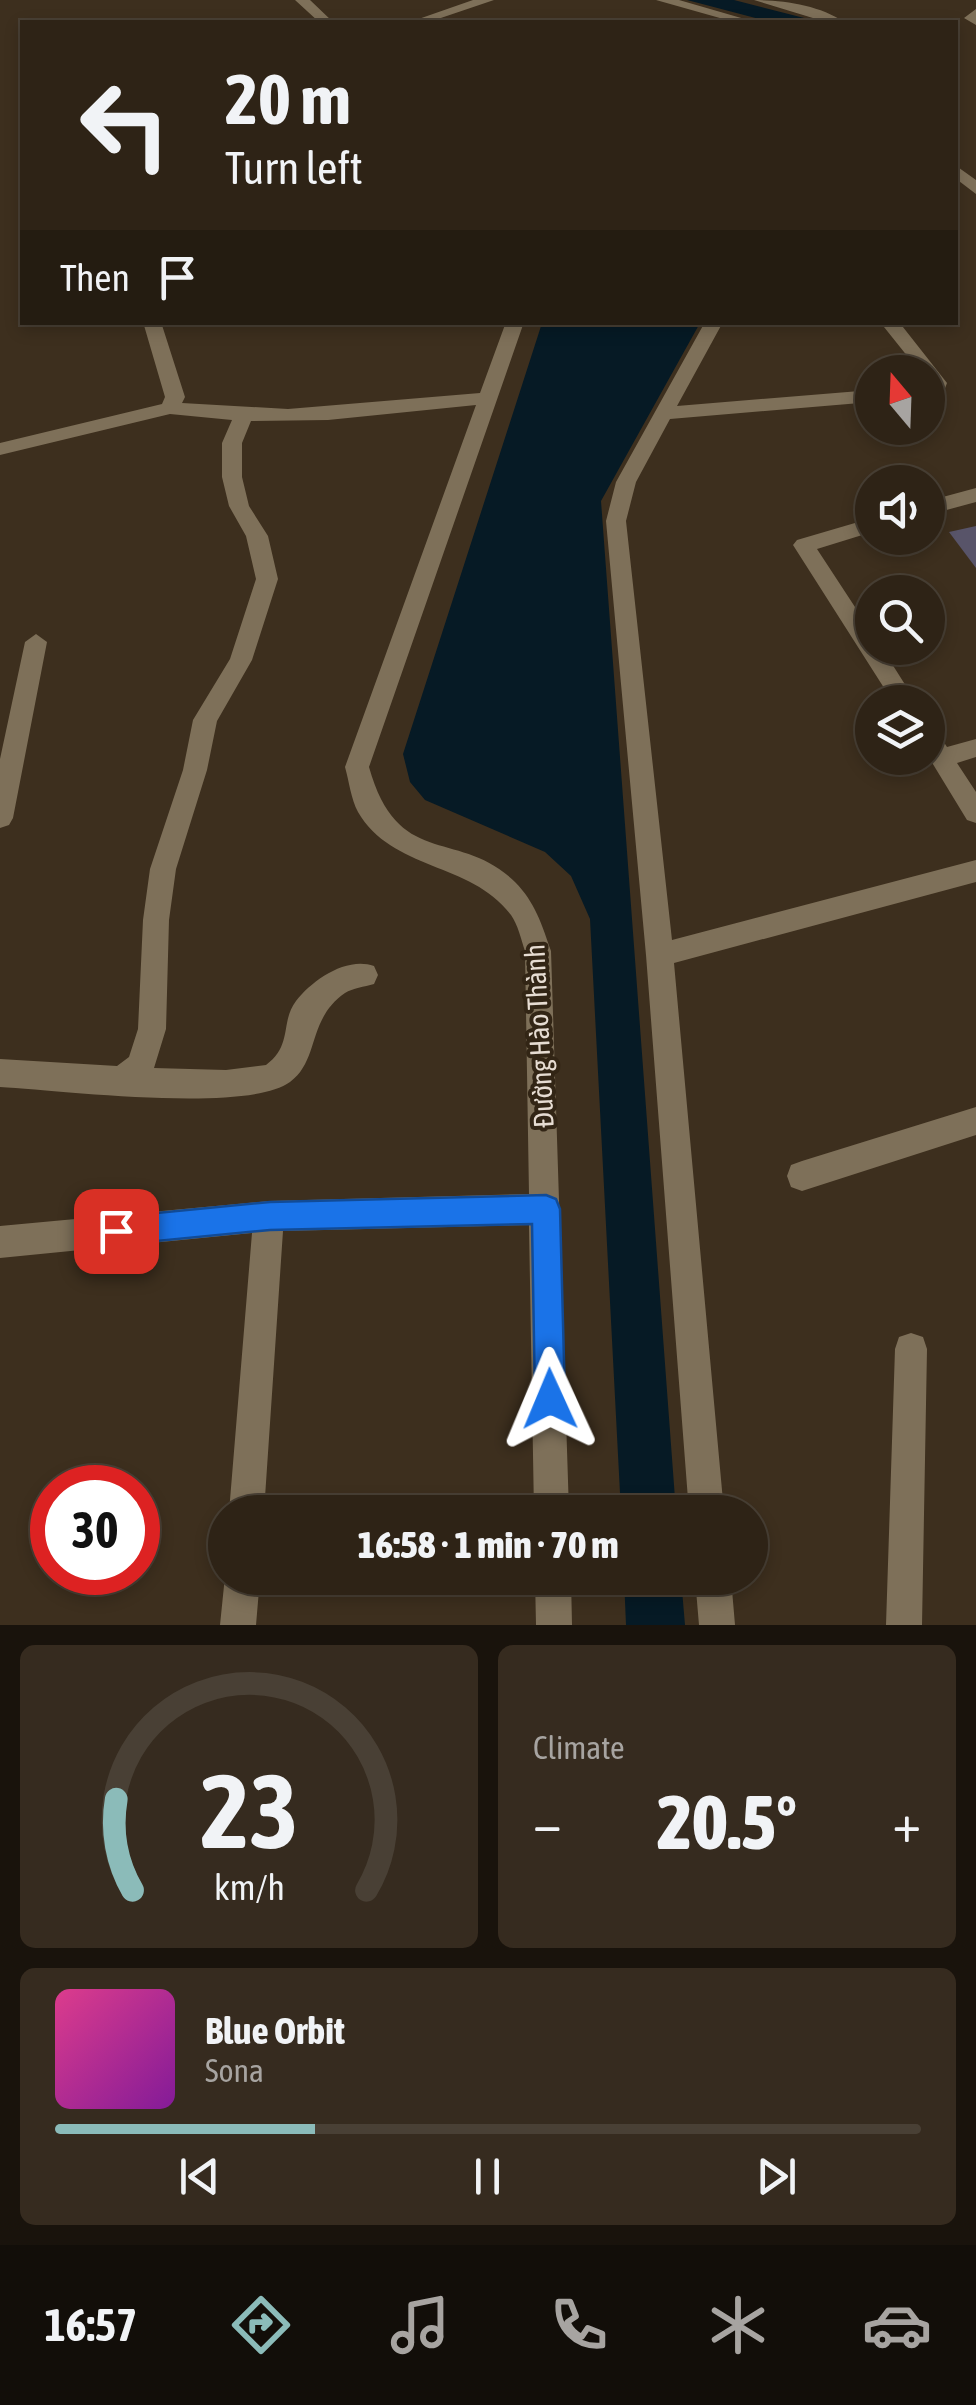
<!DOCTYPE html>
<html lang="en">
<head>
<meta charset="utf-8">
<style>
  :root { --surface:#2e2316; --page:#362b1f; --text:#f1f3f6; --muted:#a7a4a1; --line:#494035; --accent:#8bbbb9 }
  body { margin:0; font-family:"Asap Condensed",sans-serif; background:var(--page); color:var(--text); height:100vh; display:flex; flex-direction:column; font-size:38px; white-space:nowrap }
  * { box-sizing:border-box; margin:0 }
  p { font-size:32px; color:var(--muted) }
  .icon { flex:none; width:55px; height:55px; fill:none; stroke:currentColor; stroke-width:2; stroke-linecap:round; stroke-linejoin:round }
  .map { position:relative; height:1625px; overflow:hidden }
  .panel { display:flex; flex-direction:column; gap:20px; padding:20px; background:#19130c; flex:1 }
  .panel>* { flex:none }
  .hud { position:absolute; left:20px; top:20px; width:938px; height:305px; border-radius:0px; box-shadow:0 5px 15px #0003,0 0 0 2px var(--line); background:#2e2316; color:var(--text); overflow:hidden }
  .needle { width:65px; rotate:341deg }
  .buttons { position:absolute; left:855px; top:355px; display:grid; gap:20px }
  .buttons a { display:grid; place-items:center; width:90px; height:90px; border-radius:50%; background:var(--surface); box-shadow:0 5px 15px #0003,0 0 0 2px var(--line); font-size:50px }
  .speed { position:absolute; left:30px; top:1465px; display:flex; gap:20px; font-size:50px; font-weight:700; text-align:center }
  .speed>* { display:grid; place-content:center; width:130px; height:130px; border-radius:50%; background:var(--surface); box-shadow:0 5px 15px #0003,0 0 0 2px var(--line); line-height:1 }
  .speed .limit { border:15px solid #d22; background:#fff; color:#111 }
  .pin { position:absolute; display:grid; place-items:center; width:85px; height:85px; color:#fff; margin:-42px; border-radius:20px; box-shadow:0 5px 15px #0006 }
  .me { position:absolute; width:110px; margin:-55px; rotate:359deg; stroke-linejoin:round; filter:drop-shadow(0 0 8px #0008) }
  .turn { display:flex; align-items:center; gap:35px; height:210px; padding:0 40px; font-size:45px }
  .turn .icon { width:130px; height:130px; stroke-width:2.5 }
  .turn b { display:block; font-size:70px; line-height:85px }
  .then { display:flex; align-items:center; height:95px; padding:0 40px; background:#0003; gap:20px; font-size:38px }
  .big { font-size:75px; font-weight:800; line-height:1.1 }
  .panel .widget { flex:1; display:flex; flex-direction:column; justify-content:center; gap:15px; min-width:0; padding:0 35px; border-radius:15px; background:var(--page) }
  .panel .dial { align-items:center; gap:0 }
  .dial svg { height:260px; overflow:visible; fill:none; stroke:var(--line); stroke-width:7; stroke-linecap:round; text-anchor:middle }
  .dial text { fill:var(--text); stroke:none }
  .song { display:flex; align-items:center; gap:30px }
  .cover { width:120px; height:120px; border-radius:15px; background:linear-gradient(135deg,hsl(330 70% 55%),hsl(290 70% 35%)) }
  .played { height:10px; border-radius:5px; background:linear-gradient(90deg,var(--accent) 30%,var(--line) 30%) }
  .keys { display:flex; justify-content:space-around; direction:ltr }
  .heat { display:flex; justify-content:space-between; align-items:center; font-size:55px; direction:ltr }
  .panel .tiles { flex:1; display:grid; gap:20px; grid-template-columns:1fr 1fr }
  .widget:last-child { grid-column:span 2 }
  .trip { position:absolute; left:208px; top:1495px; width:560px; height:100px; border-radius:50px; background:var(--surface); box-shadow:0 5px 15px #0003,0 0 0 2px var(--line); font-weight:800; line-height:100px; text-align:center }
  .tabs { display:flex; height:160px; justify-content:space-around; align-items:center; background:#120e09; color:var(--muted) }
  .tabs .icon { width:70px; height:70px }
  .tabs .active { color:var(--accent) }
  .tabs b { font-size:45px; color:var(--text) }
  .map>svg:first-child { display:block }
  .water { fill:#061a25 }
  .building { fill:#585469 }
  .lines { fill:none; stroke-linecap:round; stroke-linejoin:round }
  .minor { fill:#7e7059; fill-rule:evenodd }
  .route { fill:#1a73e8; stroke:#114b97; stroke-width:2.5 }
  .labels { text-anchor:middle; stroke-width:8; stroke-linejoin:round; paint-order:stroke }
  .street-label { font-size:28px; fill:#e6dcd2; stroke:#322515 }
</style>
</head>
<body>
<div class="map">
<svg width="976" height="1625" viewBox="0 0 976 1625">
  <rect width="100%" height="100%" fill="#3d2f1e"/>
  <!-- water -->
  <path class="water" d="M687 0H734L820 22H771Z
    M542 323H700L601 501 676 1512H621L590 919 571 876 545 852 425 800 410 782 403 754Z
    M624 1578H681L685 1625H626Z"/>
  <!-- building -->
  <path class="building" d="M976 526V568L949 532Z"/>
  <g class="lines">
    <!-- minor -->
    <path class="minor" d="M295 0H310L333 22H319Z
      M473 0H494L429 22H410Z
      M656 0H679L755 22H734Z
      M754 0C783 0 820 5 844 22H826Z
      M976 9V25L964 18Z
      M955 165 976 180V194L955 178Z
      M143 322H161L185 397 182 403 288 409 480 393 506 322H524L369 767C398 871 459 827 515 882 535 902 542 925 551 951L569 1512H534L529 1225 283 1231 264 1512H229L252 1233 0 1258V1226L269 1201 529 1194 525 951C521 939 518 925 511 915 472 862 392 871 358 812 351 799 349 781 345 767L476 405 328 420 251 421 242 443V477L249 506 268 536 278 579 252 660 217 721 207 770 176 869 169 920 166 1029 154 1068 226 1070 266 1065C293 1045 280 1022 296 1001 312 980 347 956 374 966L378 975 374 984C364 987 353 988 345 993 307 1019 320 1060 290 1082 246 1114 59 1090 0 1087V1059L117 1066 129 1057 138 1029 143 920 150 869 183 770 193 720 230 659 256 579 246 536 229 506 222 477V443L232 420 170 414 0 455V443L162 404 165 397Z
      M705 322H723L677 406 872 390V402L670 419 636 482 626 521 672 940 976 860V882L674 963 724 1512H689L646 955 606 521 616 482Z
      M880 322H899L947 383 944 391 928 398V372H920Z
      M976 488V502L928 515V501Z
      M872 518V532L817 549 872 633V648H882L916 702H893L793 545 797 540Z
      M36 634 47 642 13 818 9 825 0 828V759L25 642Z
      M928 728 936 730 947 747 976 739V757L957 763 976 792V823L967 820 928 756Z
      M976 1107V1135L802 1191 791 1187 787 1176 791 1165 802 1161Z
      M911 1333 923 1337 927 1349 922 1625H886L895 1349 899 1337Z
      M225 1576 260 1578 256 1625H220Z
      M535 1578H571L572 1625H536Z
      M695 1578H731L735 1625H699Z"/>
  </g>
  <!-- route -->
  <path class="route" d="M546 1195 556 1199 560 1209 565 1399 560 1409 550 1414 539 1409 535 1399 532 1224 270 1230 116 1245 106 1241 101 1231 106 1221 116 1217 270 1202Z"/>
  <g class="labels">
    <!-- street labels -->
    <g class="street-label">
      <text transform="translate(539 1036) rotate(-93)" y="10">Đường Hào Thành</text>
    </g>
  </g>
</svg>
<div class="buttons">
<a><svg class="needle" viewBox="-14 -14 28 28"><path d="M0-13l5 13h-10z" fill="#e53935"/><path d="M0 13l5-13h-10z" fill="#a7a4a1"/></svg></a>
<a><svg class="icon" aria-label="sound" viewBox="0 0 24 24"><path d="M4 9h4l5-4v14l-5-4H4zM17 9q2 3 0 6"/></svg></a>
<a><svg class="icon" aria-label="search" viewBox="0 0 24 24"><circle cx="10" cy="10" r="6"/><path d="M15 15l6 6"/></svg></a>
<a><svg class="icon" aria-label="layers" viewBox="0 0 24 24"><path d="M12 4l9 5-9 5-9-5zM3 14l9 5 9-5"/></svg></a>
</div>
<div class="speed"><div class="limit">30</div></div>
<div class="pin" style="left:116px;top:1231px;background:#d93025"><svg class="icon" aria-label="arrive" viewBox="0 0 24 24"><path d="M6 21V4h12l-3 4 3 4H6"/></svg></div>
<svg class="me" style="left:550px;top:1399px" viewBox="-20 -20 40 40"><path d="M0-17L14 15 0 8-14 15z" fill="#1a73e8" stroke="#fff" stroke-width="4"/></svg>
<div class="trip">16:58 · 1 min · 70 m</div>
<div class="hud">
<div class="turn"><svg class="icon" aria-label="left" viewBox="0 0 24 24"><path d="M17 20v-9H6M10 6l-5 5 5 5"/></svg><div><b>20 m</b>Turn left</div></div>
<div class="then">Then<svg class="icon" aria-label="arrive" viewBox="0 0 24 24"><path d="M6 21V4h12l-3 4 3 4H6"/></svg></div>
</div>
</div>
<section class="panel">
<div class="tiles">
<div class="widget dial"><svg viewBox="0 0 100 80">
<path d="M14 69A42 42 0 1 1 86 69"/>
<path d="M14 69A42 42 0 0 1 9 41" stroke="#8bbbb9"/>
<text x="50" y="56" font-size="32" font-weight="700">23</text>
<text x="50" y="72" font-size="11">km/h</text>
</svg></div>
<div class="widget"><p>Climate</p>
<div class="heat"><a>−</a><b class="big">20.5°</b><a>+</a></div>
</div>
<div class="widget">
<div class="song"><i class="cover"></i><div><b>Blue Orbit</b><p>Sona</p></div></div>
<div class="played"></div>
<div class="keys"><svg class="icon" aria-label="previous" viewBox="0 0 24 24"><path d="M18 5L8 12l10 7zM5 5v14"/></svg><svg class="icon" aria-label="pause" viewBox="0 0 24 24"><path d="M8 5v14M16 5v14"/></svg><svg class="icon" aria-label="next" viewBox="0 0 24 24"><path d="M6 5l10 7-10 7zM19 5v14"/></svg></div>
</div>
</div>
</section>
<nav class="tabs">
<b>16:57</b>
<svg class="icon active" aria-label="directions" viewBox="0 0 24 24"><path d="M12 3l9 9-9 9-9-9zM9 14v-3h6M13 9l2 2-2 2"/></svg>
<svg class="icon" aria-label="music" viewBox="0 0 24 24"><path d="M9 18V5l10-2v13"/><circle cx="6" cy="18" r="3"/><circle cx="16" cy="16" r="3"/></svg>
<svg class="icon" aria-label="phone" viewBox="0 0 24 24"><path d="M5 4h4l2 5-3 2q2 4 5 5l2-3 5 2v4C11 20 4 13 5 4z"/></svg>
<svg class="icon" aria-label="climate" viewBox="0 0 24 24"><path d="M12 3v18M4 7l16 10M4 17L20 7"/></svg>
<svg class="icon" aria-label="car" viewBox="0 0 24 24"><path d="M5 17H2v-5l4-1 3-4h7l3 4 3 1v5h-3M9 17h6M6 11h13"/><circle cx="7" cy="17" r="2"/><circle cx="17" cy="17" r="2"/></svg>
</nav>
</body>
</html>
